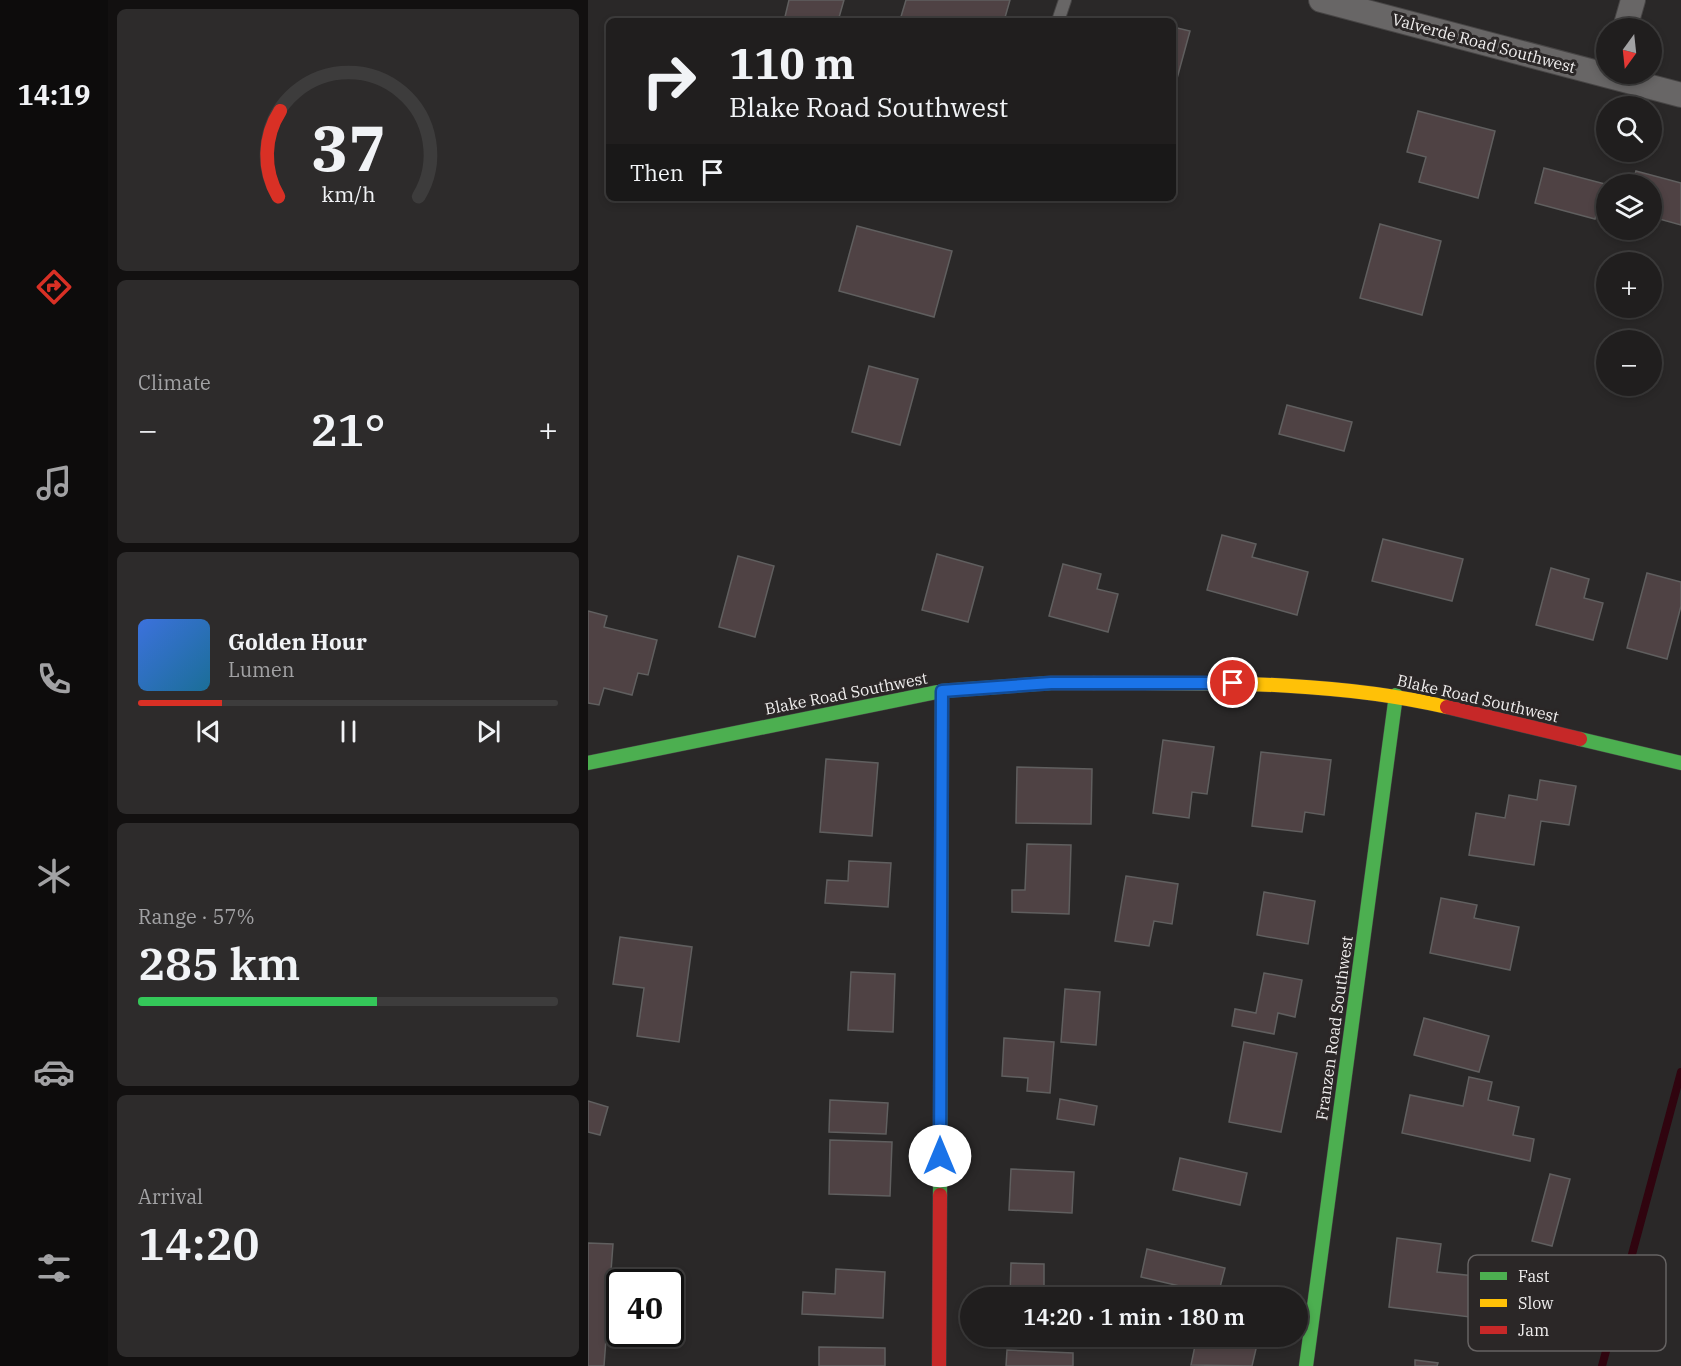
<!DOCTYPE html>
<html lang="en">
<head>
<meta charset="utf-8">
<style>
  :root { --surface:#201e1e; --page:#2d2b2b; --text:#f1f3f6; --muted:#a2a2a4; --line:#3d3c3c; --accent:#d93025 }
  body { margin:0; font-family:"IBM Plex Serif",serif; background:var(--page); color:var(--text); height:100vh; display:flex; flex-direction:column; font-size:22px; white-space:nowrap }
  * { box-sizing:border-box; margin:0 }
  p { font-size:20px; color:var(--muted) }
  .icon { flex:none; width:33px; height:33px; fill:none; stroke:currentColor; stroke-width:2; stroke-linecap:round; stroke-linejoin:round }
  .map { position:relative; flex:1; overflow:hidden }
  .panel { display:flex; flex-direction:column; gap:9px; padding:9px; background:#121010; width:480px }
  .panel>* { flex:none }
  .top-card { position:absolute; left:18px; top:18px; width:570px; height:183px; border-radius:9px; box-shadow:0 3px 9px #0003,0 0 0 2px var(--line); background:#201e1e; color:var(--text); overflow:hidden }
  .needle { width:39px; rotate:195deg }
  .tools { position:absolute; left:1008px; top:18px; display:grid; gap:12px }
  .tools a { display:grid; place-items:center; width:66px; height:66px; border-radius:50%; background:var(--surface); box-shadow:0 3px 9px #0003,0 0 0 2px var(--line); font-size:30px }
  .speed { position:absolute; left:18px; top:1269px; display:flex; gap:12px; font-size:30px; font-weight:700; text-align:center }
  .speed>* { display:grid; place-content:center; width:78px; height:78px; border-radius:50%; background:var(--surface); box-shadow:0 3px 9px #0003,0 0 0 2px var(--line); line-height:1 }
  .speed .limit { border:3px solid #111; border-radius:9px; background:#fff; color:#111 }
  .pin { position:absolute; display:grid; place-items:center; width:51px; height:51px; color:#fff; margin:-26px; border:3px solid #fff; border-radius:50%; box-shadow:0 2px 6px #0007 }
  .me { position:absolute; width:66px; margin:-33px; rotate:0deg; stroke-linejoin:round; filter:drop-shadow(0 0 4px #0008) }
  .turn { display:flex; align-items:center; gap:21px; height:126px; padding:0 24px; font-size:27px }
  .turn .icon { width:78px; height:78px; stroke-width:2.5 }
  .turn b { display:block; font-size:42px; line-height:51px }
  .then { display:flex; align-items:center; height:57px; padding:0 24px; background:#0003; gap:12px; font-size:22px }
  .big { font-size:45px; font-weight:600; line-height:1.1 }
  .panel .widget { flex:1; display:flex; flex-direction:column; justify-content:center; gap:9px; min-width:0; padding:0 21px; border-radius:9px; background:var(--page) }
  .panel .dial { align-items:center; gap:0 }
  .dial svg { height:156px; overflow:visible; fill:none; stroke:var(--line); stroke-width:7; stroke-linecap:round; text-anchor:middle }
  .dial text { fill:var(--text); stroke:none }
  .song { display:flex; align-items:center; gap:18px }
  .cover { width:72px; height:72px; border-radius:9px; background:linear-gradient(135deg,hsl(220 70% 55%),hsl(200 70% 35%)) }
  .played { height:6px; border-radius:3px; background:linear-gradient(90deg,var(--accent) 20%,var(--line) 20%) }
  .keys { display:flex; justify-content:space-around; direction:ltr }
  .heat { display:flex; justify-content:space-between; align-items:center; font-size:33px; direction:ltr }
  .charge { height:9px; border-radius:4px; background:linear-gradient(90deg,#34c759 57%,var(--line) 0) }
  .trip { position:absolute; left:372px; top:1287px; width:348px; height:60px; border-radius:30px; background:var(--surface); box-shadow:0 3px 9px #0003,0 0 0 2px var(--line); font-weight:600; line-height:60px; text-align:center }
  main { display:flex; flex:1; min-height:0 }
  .tab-bar { display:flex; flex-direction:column; width:108px; justify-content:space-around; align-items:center; background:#0d0c0c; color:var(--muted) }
  .tab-bar .icon { width:42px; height:42px }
  .tab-bar .on { color:var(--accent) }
  .tab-bar b { font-size:27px; color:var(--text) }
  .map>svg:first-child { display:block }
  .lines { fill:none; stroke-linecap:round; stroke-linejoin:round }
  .stream { stroke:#30040f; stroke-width:8 }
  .building { fill:#4f4244; stroke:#605f5f; stroke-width:1.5 }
  .lane-casing { stroke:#474545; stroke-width:14 }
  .street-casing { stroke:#474545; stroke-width:26 }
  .fast-casing { stroke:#474545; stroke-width:15 }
  .slow-casing { stroke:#474545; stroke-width:15 }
  .jam-casing { stroke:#474545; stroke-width:15 }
  .lane { stroke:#686666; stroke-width:12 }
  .street { stroke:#686666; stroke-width:24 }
  .fast { stroke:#4caf50; stroke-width:14 }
  .slow { stroke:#ffc107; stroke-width:14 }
  .jam { stroke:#c62828; stroke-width:14 }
  .route-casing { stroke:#114b97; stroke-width:15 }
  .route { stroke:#1a73e8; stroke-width:10 }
  .labels { text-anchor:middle; stroke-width:6; stroke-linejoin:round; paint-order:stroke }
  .street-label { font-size:16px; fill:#f0eeee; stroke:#2b2727 }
  .key { fill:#2b2727; stroke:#666363; stroke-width:1.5 }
  .key-label { font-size:16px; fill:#f0eeee }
</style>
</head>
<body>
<main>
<nav class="tab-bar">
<b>14:19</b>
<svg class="icon on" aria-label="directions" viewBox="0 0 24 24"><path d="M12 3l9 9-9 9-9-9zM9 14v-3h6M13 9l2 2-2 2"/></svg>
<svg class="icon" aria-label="music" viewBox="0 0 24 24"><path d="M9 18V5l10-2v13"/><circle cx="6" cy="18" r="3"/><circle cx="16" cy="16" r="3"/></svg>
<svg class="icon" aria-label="phone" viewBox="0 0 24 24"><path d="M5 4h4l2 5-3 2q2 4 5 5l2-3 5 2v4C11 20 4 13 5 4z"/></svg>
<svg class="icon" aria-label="climate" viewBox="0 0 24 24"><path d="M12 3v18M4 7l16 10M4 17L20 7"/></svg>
<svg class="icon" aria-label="car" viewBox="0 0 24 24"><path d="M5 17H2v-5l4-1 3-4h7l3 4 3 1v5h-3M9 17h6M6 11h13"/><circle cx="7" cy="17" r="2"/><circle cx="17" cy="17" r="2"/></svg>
<svg class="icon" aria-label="filters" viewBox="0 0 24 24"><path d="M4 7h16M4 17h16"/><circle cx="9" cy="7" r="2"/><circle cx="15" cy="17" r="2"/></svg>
</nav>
<section class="panel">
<div class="widget dial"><svg viewBox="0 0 100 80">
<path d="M14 69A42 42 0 1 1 86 69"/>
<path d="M14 69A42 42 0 0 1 15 25" stroke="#d93025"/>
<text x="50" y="56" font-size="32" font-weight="700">37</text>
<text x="50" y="72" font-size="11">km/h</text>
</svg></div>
<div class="widget"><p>Climate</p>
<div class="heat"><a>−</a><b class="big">21°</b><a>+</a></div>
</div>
<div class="widget">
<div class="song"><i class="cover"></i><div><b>Golden Hour</b><p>Lumen</p></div></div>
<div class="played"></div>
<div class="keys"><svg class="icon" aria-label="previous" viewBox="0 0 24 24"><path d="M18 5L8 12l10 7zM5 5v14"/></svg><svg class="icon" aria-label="pause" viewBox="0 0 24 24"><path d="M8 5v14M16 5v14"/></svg><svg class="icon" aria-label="next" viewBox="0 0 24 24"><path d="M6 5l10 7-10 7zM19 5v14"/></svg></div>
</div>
<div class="widget"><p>Range · 57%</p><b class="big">285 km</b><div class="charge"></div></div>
<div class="widget"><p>Arrival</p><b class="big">14:20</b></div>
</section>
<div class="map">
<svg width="1093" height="1366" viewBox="0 0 1093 1366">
  <rect width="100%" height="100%" fill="#2a2828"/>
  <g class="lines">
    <!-- stream -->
    <path class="stream" d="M1014 1366 1093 1072"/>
  </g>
  <!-- building -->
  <path class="building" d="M201 0H256L250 21H196Z
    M318 0H422L416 21H317L312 20Z
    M585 27 602 31 585 93Z
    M830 111 907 131 890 198 831 182 838 157 819 152Z
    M956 168 1017 184 1007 219 947 203Z
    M1048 171 1093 183V225L1064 217V184H1044Z
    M792 224 853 241 834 315 772 298Z
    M269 226 364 251 346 317 251 291Z
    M281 366 330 379 312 445 264 432Z
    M699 405 764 422 756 451 691 434Z
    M634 535 668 544 664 557 720 572 709 615 619 590Z
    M795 539 875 559 864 601 784 581Z
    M349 554 395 567 380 622 334 610Z
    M150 556 186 566 167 637 131 627Z
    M475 564 513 574 509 589 530 594 520 632 461 616Z
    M963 568 1001 579 996 598 1015 603 1005 640 948 625Z
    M1059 573 1093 582V606L1079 659 1039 648Z
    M0 611 19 616 16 627 69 640 60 675 50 673 44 695 16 688 11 705 0 703Z
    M575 740 626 747 619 794 604 792 601 818 565 813Z
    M673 752 743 760 736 815 717 812 714 832 664 826Z
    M238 759 290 763 284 836 232 832Z
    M429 767 504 769 503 824 428 823Z
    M952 780 988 786 981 825 953 821 946 865 881 855 888 813 917 818 921 795 949 800Z
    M439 844 483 845 481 914 424 912V890H437Z
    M261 861 303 863 300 907 237 903 239 880 260 881Z
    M538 876 590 884 584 924 566 921 561 946 527 941Z
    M676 892 727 901 720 944 669 935Z
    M853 898 889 905 886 918 931 927 922 970 842 953Z
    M32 937 104 947 91 1042 49 1036 56 988 25 984Z
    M263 972 307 974 305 1032 260 1030Z
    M676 973 714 980 707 1017 690 1013 686 1034 644 1026 647 1009 668 1013Z
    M477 989 512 992 508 1045 473 1042Z
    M836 1018 901 1036 891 1072 826 1055Z
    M416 1038 466 1042 462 1093 439 1091 440 1078 414 1076Z
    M656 1042 709 1053 693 1132 641 1122Z
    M881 1077 904 1082 900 1100 931 1107 925 1135 946 1139 942 1161 814 1133 822 1095 875 1106Z
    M472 1099 509 1106 506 1125 469 1119Z
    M242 1100 300 1103 298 1134 241 1132Z
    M0 1101 20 1107 12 1135 0 1132Z
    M242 1140 304 1142 302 1196 241 1194Z
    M592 1158 659 1173 652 1205 585 1190Z
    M423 1169 486 1172 484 1213 421 1210Z
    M962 1174 982 1179 964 1246 944 1241Z
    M809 1238 853 1244 849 1272 887 1276 882 1317 801 1307Z
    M0 1243 25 1244 16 1366H0Z
    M559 1249 637 1268 630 1295 553 1277Z
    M423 1263 456 1264V1298H422Z
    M248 1269 297 1272 295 1318 214 1314 215 1292 247 1294Z
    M609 1336H671L664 1366 603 1365Z
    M231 1347 297 1348V1366H231Z
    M419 1350 485 1353V1366H418Z
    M827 1360 850 1363 849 1366H827Z"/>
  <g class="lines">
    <defs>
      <path id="lane" d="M470 21 477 0"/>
      <path id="street" d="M733 0 1093 95
        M1037 28 1045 0"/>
      <path id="fast" d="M992 739 1093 763
        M0 763 354 691 463 683H506
        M352 1195 354 691
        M718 1366 808 695"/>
      <path id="slow" d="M506 683C623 683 744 680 859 707"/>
      <path id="jam" d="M859 707 992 739
        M351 1366 352 1195"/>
    </defs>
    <!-- lane casing -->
    <use href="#lane" class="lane-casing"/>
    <!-- street casing -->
    <use href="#street" class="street-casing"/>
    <!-- fast casing -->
    <use href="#fast" class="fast-casing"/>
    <!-- slow casing -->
    <use href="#slow" class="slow-casing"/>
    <!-- jam casing -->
    <use href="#jam" class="jam-casing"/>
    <!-- lane -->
    <use href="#lane" class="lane"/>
    <!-- street -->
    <use href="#street" class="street"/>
    <!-- fast -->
    <use href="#fast" class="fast"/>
    <!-- slow -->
    <use href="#slow" class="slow"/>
    <!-- jam -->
    <use href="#jam" class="jam"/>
  </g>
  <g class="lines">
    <defs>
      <path id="route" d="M352 1156 354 691 463 683H645"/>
    </defs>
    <!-- route casing -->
    <use href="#route" class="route-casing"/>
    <!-- route -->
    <use href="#route" class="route"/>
  </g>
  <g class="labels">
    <!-- street labels -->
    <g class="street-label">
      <text transform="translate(896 43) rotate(15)" y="6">Valverde Road Southwest</text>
      <text transform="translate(258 693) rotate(-11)" y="6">Blake Road Southwest</text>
      <text transform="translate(890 698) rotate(13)" y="6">Blake Road Southwest</text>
      <text transform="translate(746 1028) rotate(-82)" y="6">Franzen Road Southwest</text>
    </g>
  </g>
  <!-- legend -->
  <rect x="880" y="1255" width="198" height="96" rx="9" class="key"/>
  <rect x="892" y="1272" width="27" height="8" fill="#4caf50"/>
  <rect x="892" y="1299" width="27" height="8" fill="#ffc107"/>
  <rect x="892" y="1326" width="27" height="8" fill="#c62828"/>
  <g class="key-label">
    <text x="930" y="1282">Fast</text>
    <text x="930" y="1309">Slow</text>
    <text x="930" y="1336">Jam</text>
  </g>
</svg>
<div class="tools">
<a><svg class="needle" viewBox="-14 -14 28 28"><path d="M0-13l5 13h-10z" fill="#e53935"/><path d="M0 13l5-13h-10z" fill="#a2a2a4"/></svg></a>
<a><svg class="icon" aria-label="search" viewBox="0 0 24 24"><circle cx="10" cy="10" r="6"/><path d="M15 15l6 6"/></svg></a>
<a><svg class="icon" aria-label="layers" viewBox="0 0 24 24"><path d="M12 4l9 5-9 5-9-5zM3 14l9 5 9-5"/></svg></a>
<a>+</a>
<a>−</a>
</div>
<div class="speed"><div class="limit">40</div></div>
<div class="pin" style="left:645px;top:683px;background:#d93025"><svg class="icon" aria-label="arrive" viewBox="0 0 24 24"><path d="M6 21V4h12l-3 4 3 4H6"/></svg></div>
<svg class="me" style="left:352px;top:1156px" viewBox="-20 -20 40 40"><circle r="19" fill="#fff"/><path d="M0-13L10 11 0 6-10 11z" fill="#1a73e8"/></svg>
<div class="trip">14:20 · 1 min · 180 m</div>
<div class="top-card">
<div class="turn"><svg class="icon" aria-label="right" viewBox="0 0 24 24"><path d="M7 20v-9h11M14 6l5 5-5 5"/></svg><div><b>110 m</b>Blake Road Southwest</div></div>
<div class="then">Then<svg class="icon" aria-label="arrive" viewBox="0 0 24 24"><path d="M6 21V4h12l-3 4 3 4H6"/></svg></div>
</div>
</div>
</main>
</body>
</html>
